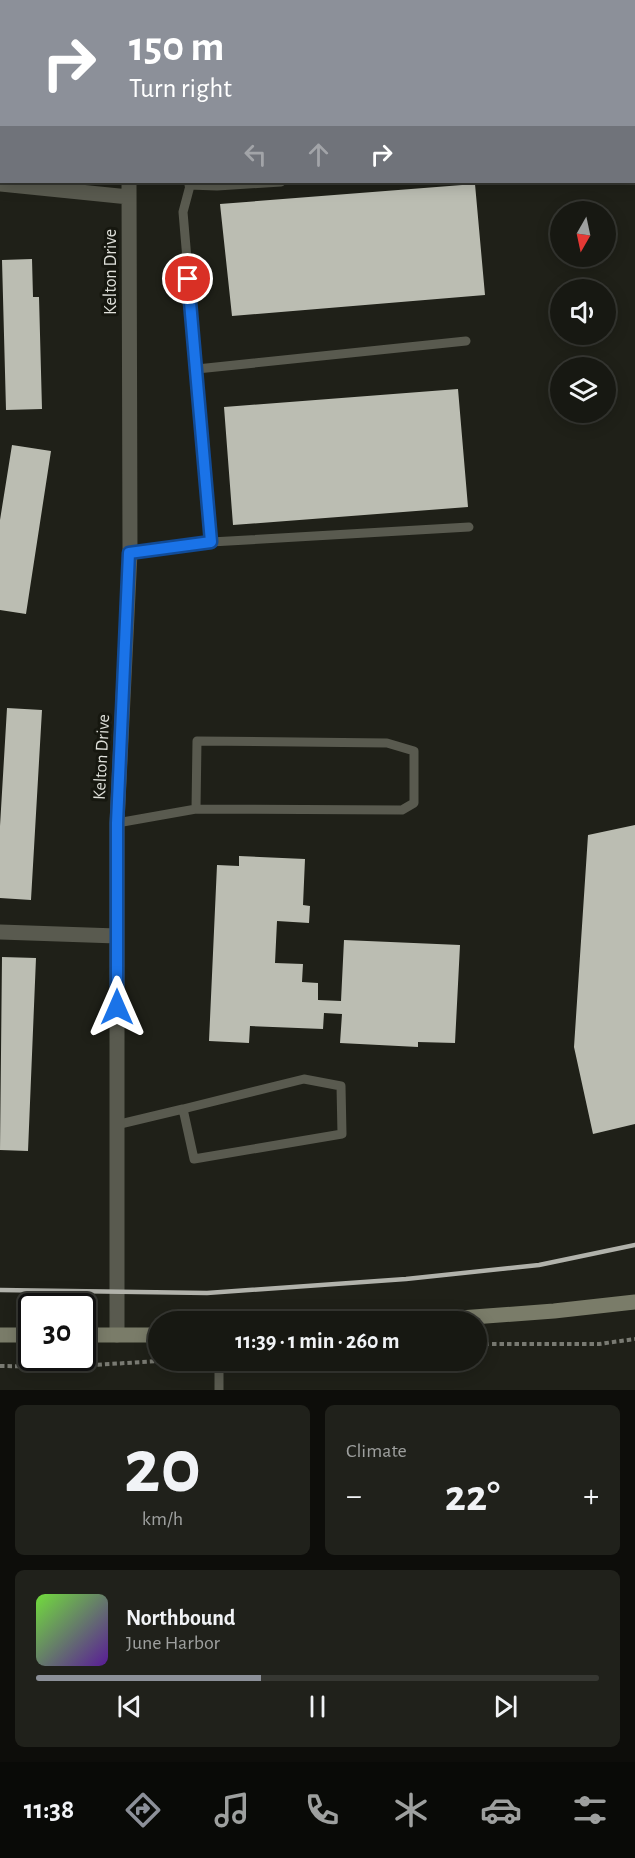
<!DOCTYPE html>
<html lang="en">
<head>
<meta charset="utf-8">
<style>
  :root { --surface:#171812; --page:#20211b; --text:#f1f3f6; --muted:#9ea09f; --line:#363732; --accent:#8c9099 }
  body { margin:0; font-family:"Alegreya Sans",sans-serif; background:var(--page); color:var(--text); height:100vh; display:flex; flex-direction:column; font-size:22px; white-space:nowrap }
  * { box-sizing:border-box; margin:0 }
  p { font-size:20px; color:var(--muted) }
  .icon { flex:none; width:33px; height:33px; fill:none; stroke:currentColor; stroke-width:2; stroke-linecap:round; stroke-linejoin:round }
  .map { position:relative; height:1390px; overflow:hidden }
  .details { display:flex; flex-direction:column; gap:15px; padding:15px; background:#0d0d0a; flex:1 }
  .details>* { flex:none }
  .guide { position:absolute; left:0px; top:0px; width:636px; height:183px; box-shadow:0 3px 15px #0003,0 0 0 2px var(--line); background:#8c9099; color:#fff; overflow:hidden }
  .needle { width:39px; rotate:189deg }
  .fabs { position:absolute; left:550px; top:201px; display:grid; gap:12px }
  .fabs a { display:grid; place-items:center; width:66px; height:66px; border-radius:50%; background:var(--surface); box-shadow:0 3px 15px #0003,0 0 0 2px var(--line); font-size:30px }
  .speed { position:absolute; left:18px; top:1293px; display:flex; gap:12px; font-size:30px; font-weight:700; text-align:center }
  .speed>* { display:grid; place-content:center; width:78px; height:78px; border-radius:50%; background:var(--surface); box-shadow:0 3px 15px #0003,0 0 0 2px var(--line); line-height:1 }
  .speed .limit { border:3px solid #111; border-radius:9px; background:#fff; color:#111 }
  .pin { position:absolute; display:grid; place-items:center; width:51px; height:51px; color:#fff; margin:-26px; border:3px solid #fff; border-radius:50%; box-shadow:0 2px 6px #0007 }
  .me { position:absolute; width:66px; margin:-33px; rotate:0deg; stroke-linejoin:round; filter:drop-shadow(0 0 4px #0008) }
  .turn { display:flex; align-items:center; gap:21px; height:126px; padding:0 30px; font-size:27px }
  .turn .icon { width:78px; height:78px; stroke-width:2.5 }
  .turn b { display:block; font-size:42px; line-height:51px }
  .lanes { display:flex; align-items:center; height:57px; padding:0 30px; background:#0003; justify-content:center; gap:30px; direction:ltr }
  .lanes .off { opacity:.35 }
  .big { font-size:45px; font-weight:700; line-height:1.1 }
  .details .card { flex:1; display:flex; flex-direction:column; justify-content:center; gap:9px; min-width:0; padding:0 21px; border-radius:9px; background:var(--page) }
  .details .dial { align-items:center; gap:0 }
  .dial b { font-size:78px; line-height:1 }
  .song { display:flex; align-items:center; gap:18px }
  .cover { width:72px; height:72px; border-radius:9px; background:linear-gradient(135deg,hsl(100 70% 55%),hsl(270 70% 35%)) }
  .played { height:6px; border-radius:3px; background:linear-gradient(90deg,var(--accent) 40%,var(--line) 40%) }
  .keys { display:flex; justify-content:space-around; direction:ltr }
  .heat { display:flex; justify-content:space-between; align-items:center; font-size:33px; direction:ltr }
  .details .tiles { flex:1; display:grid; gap:15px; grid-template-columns:1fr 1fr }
  .card:last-child { grid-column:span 2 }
  .trip { position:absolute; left:148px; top:1311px; width:339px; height:60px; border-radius:30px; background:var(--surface); box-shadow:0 3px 15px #0003,0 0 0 2px var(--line); font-weight:700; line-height:60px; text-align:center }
  .tabs { display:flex; height:96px; justify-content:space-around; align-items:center; background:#090a07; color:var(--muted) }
  .tabs .icon { width:42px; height:42px }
  .tabs .on { color:var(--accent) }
  .tabs b { font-size:27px; color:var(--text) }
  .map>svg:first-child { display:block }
  .building { fill:#bbbdb2 }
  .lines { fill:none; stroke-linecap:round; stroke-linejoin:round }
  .path { stroke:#797a72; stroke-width:4; stroke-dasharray:4.5 3; stroke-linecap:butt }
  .service { stroke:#595a4f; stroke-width:9 }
  .minor { stroke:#595a4f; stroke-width:15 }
  .secondary { stroke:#7a7c69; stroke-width:15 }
  .rail { stroke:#b1b2ab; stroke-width:4.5 }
  .route-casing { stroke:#114b97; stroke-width:15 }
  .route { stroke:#1a73e8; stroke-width:10 }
  .labels { text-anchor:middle; stroke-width:6; stroke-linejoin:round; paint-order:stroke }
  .street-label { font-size:18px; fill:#dfe0da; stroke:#16170f }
</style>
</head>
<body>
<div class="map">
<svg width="635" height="1390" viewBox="0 0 635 1390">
  <rect width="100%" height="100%" fill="#1f2018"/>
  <!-- building -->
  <path class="building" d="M475 184 485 295 232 316 220 204Z
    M32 259 33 297H39L42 409 6 410 2 260Z
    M458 389 468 507 233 525 224 407Z
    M12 445 51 451 26 614 0 610V520Z
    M7 708 42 710 31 900 0 898V826Z
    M635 825V1124L593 1134 574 1047 588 835Z
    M239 856 305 859 303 905 310 906 309 923 277 921 275 963 303 964 302 982 318 983V1000L341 1001 344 940 460 945 455 1043 418 1042V1047L340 1043 342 1014 324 1013 323 1029 250 1026 249 1043 209 1041 217 865 239 866Z
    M2 957 36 958 28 1151 0 1150Z"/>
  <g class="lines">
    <!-- path -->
    <path class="path" d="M477 1344H599L635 1339
      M0 1366 61 1367 175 1360"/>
    <!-- service -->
    <path class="service" d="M192 0V2
      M444 0V2
      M634 141H635
      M191 182 183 212 211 542
      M189 185 217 186 281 182
      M197 369 466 341
      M130 553 211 542 469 527
      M117 823 196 809 197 741 387 743 414 751V803L402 810 196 809
      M116 1125 183 1109 194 1159 342 1134 341 1086 304 1079 183 1109
      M219 1360V1390"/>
    <!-- minor -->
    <path class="minor" d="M129 0V2
      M0 184 129 197
      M0 932 117 936
      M117 1335V823L130 553 129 182"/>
    <!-- secondary -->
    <path class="secondary" d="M406 1322 554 1311 635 1302
      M0 1335H32
      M82 1335H159"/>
    <!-- rail -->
    <path class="rail" d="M0 1290 207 1293 406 1279 539 1265 635 1245"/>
  </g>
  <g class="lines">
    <defs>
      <path id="route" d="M117 1007V823L129 553 211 542 188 279"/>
    </defs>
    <!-- route casing -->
    <use href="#route" class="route-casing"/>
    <!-- route -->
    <use href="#route" class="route"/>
  </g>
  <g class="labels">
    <!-- street labels -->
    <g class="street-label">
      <text transform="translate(110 272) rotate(-90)" y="6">Kelton Drive</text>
      <text transform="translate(101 757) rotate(-87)" y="6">Kelton Drive</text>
    </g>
  </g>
</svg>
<div class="fabs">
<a><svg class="needle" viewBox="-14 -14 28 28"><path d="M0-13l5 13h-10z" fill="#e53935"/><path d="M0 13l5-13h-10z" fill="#9ea09f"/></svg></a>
<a><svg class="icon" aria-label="sound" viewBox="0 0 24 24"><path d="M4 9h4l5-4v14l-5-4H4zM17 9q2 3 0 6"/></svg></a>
<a><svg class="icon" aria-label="layers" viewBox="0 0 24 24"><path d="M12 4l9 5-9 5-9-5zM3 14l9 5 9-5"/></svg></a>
</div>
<div class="speed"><div class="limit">30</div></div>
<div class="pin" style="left:188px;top:279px;background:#d93025"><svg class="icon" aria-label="arrive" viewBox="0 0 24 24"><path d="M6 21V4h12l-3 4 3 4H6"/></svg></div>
<svg class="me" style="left:117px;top:1007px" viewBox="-20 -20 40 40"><path d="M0-17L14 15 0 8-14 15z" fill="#1a73e8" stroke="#fff" stroke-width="4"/></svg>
<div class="trip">11:39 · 1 min · 260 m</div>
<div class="guide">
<div class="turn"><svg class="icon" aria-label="right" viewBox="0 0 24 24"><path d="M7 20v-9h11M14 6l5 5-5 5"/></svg><div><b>150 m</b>Turn right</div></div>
<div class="lanes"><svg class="icon off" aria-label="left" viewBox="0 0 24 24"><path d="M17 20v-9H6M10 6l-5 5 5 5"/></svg><svg class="icon off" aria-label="ahead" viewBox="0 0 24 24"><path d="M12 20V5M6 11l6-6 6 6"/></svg><svg class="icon" aria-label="right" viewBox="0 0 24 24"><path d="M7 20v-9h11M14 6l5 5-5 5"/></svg></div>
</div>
</div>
<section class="details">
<div class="tiles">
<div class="card dial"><b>20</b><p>km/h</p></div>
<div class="card"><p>Climate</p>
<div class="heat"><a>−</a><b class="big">22°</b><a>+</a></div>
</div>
<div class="card">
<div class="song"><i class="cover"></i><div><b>Northbound</b><p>June Harbor</p></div></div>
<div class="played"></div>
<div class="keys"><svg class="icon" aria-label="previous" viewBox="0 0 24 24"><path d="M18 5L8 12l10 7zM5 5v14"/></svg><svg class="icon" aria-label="pause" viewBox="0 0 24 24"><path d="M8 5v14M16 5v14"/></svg><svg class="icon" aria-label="next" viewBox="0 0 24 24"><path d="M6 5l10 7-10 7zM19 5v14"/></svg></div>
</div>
</div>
</section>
<nav class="tabs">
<b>11:38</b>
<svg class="icon on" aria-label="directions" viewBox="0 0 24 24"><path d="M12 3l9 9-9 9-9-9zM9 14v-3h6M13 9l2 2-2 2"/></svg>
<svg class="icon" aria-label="music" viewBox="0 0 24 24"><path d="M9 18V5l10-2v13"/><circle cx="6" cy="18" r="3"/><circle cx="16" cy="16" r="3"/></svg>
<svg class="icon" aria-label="phone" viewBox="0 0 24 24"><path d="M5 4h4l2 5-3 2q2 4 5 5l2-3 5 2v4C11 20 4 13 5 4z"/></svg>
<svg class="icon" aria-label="climate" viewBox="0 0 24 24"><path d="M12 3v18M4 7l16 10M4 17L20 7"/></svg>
<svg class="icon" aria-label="car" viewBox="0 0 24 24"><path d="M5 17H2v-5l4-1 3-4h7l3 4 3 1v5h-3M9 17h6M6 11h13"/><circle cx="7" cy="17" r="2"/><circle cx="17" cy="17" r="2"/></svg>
<svg class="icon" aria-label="filters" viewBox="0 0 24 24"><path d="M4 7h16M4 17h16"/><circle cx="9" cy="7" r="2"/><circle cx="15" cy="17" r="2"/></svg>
</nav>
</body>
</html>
